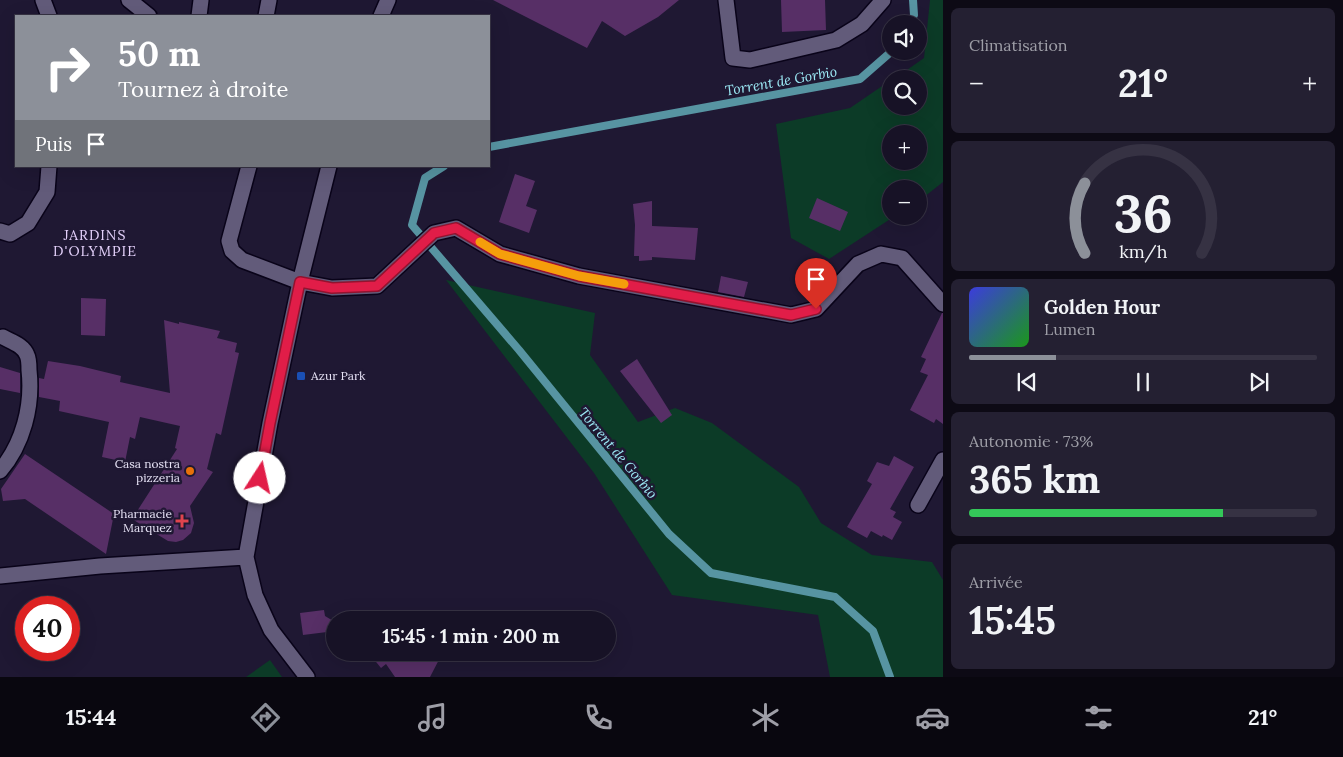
<!DOCTYPE html>
<html lang="fr">
<head>
<meta charset="utf-8">
<style>
  :root { --surface:#171226; --page:#242032; --text:#f1f3f6; --muted:#9e9ea7; --line:#363243; --accent:#8c9099 }
  body { margin:0; font-family:Lora,serif; background:var(--page); color:var(--text); height:100vh; display:flex; flex-direction:column; font-size:19px; white-space:nowrap }
  * { box-sizing:border-box; margin:0 }
  p { font-size:16px; color:var(--muted) }
  .icon { flex:none; width:28px; height:28px; fill:none; stroke:currentColor; stroke-width:2; stroke-linecap:round; stroke-linejoin:round }
  .map { position:relative; flex:1; overflow:hidden }
  .details { display:flex; flex-direction:column; gap:8px; padding:8px; background:#0d0a15; width:400px }
  .details>* { flex:none }
  .hud { position:absolute; left:15px; top:15px; width:475px; height:152px; border-radius:0px; box-shadow:0 5px 20px #0002,0 0 0 1px var(--line); background:#8c9099; color:#fff; overflow:hidden }
  .buttons { position:absolute; left:882px; top:15px; display:grid; gap:10px }
  .buttons a { display:grid; place-items:center; width:45px; height:45px; border-radius:50%; background:var(--surface); box-shadow:0 5px 20px #0002,0 0 0 1px var(--line); font-size:25px }
  .speed { position:absolute; left:15px; top:596px; display:flex; gap:10px; font-size:25px; font-weight:700; text-align:center }
  .speed>* { display:grid; place-content:center; width:65px; height:65px; border-radius:50%; background:var(--surface); box-shadow:0 5px 20px #0002,0 0 0 1px var(--line); line-height:1 }
  .speed .limit { border:8px solid #d22; background:#fff; color:#111 }
  .pin { position:absolute; display:grid; place-items:center; width:42px; height:42px; color:#fff; margin:-51px -21px; border-radius:50% 50% 50% 0; rotate:-45deg; box-shadow:0 0 5px #0007 }
  .pin .icon { rotate:45deg }
  .me { position:absolute; width:55px; margin:-28px; rotate:10deg; stroke-linejoin:round; filter:drop-shadow(0 0 4px #0008) }
  .turn { display:flex; align-items:center; gap:18px; height:105px; padding:0 20px; font-size:22px }
  .turn .icon { width:65px; height:65px; stroke-width:2.5 }
  .turn b { display:block; font-size:35px; line-height:42px }
  .then { display:flex; align-items:center; height:48px; padding:0 20px; background:#0003; gap:10px; font-size:19px }
  .big { font-size:38px; font-weight:700; line-height:1.1 }
  .details .card { flex:1; display:flex; flex-direction:column; justify-content:center; gap:8px; min-width:0; padding:0 18px; border-radius:8px; background:var(--page) }
  .details .dial { align-items:center; gap:0 }
  .dial svg { height:130px; overflow:visible; fill:none; stroke:var(--line); stroke-width:7; stroke-linecap:round; text-anchor:middle }
  .dial text { fill:var(--text); stroke:none }
  .song { display:flex; align-items:center; gap:15px }
  .cover { width:60px; height:60px; border-radius:8px; background:linear-gradient(135deg,hsl(240 70% 55%),hsl(120 70% 35%)) }
  .played { height:5px; border-radius:2px; background:linear-gradient(90deg,var(--accent) 25%,var(--line) 25%) }
  .keys { display:flex; justify-content:space-around; direction:ltr }
  .heat { display:flex; justify-content:space-between; align-items:center; font-size:28px; direction:ltr }
  .charge { height:8px; border-radius:4px; background:linear-gradient(90deg,#34c759 73%,var(--line) 0) }
  .trip { position:absolute; left:326px; top:611px; width:290px; height:50px; border-radius:25px; background:var(--surface); box-shadow:0 5px 20px #0002,0 0 0 1px var(--line); font-weight:700; line-height:50px; text-align:center }
  .tabs { display:flex; height:80px; justify-content:space-around; align-items:center; background:#09070f; color:var(--muted) }
  .tabs .icon { width:35px; height:35px }
  .tabs .current { color:var(--accent) }
  .tabs b { font-size:22px; color:var(--text) }
  main { display:flex; flex:1; min-height:0 }
  .map>svg:first-child { display:block }
  .green { fill:#0c3b27; fill-rule:evenodd }
  .lines { fill:none; stroke-linecap:round; stroke-linejoin:round }
  .stream { stroke:#5794a2; stroke-width:8 }
  .building { fill:#572f66 }
  .minor-casing { stroke:#090319; stroke-width:18 }
  .minor { stroke:#625b7a; stroke-width:15 }
  .route-casing { stroke:#92132f; stroke-width:12 }
  .route { stroke:#e11d48; stroke-width:9 }
  .slow { stroke:#f59e0b; stroke-width:9 }
  .transit-dot { fill:#1a4fb4; stroke:#1f1833; stroke-width:2 }
  .food-dot { fill:#e8710a; stroke:#1f1833; stroke-width:2 }
  .health-dot { fill:#e0444e; stroke:#1f1833; stroke-width:2 }
  .labels { text-anchor:middle; stroke-width:5; stroke-linejoin:round; paint-order:stroke }
  .poi-label { font-size:12px; fill:#e6e2f5; stroke:#1f1833; text-anchor:end }
  .water-label { font-size:14px; font-style:italic; fill:#9ceaf6; stroke:#1f1833 }
  .neighbourhood-label { font-size:14px; letter-spacing:1px; fill:#e4d1fb; stroke:#1f1833 }
</style>
</head>
<body>
<main>
<div class="map">
<svg width="943" height="677" viewBox="0 0 943 677">
  <rect width="100%" height="100%" fill="#1f1833"/>
  <!-- green -->
  <path class="green" d="M930 0H943V182L919 201V189H891V216H895L829 259 791 238 776 124 850 108 891 80V106H919V79H894L924 58ZM891 134H919V161H891Z
    M446 280 595 313 590 355 638 422 675 408 712 423 799 487 821 523 872 555 932 562 943 580V677H830L818 615 672 595 594 473Z
    M270 660 282 677H246Z"/>
  <g class="lines">
    <!-- stream -->
    <path class="stream" d="M910 24 914 15 913 0
      M489 147 860 79 892 51
      M444 166 425 178 412 225 519 350 669 534 711 573 835 597 873 631 890 677"/>
  </g>
  <!-- building -->
  <path class="building" d="M493 0H679L658 17 625 36 602 21 587 48Z
    M781 0H825L826 30 782 32Z
    M515 174 535 181 526 206 537 210 529 233 499 222Z
    M817 198 848 212 840 231 809 218Z
    M652 201V226L698 228 695 260 652 257V260L639 261V256H634L635 225 633 204Z
    M721 276 748 282 744 297 718 292Z
    M81 298 106 299 105 336 81 335Z
    M942 313H943V424L936 419 934 423 910 410 928 375 920 372 926 359 921 357Z
    M164 320 179 324V322L220 331 217 338 237 343 235 352 239 353 221 435 216 433 207 469 213 472 190 506 194 523 191 533 183 540 176 542 168 541 132 519 177 449 175 448 180 426 140 417 135 439 130 437 125 462 102 457 109 422 59 411 60 401 39 397V378L44 379 48 361 80 366 121 376 120 382 170 393Z
    M637 359 672 415 661 423 620 371Z
    M0 367 20 373V393L0 389Z
    M25 454 114 514 106 554 25 499 3 501 1 489Z
    M894 456 914 467 890 509 896 512 893 517 902 522 892 540 883 535 882 537 871 531 867 538 847 527 872 484 867 481 877 462 889 466Z
    M324 610 325 616 335 622V631L303 635 300 613Z
    M380 613 382 620H362Z
    M368 652H443L430 677H395L386 664 381 668Z"/>
  <g class="lines">
    <defs>
      <path id="minor" d="M43 0 49 16
        M129 0 149 16
        M726 0 733 58 750 60 836 40 862 24 883 0
        M199 16 201 0
        M266 16 269 0
        M381 16 388 0
        M249 166 229 241 232 251 242 260 300 282 332 288 377 286 434 233 456 228 500 254 579 276 791 315 816 309 858 264 881 254 902 258 943 304
        M0 231 10 234 28 223 47 192 49 166
        M0 471C23 444 33 406 29 370 29 366 29 359 27 355 23 345 12 342 3 337
        M918 505 943 460
        M0 576 100 566 246 557
        M307 677 271 630 255 595 246 557 270 423 300 282 329 166"/>
    </defs>
    <!-- minor casing -->
    <use href="#minor" class="minor-casing"/>
    <!-- minor -->
    <use href="#minor" class="minor"/>
  </g>
  <g class="lines">
    <defs>
      <path id="route" d="M260 478 270 423 300 282 332 288 377 286 434 233 456 228 500 254 579 276 791 315 816 309"/>
    </defs>
    <!-- route casing -->
    <use href="#route" class="route-casing"/>
    <!-- route -->
    <use href="#route" class="route"/>
    <!-- slow -->
    <path class="slow" d="M480 242 500 254 579 276 624 284"/>
  </g>
  <!-- markers -->
  <rect class="transit-dot" x="296" y="371" width="10" height="10" rx="2.5"/>
  <circle class="food-dot" cx="190" cy="471" r="5"/>
  <path class="health-dot" d="M179.5 513.5h5v5h5v5h-5v5h-5v-5h-5v-5h5z"/>
  <g class="labels">
    <!-- poi labels -->
    <g class="poi-label">
      <text x="311" y="380" text-anchor="start">Azur Park</text>
      <text x="180" y="468">Casa nostra<tspan x="180" dy="14">pizzeria</tspan></text>
      <text x="172" y="518">Pharmacie<tspan x="172" dy="14">Marquez</tspan></text>
    </g>
    <!-- water labels -->
    <g class="water-label">
      <text transform="translate(781 81) rotate(-10)" y="5">Torrent de Gorbio</text>
      <text transform="translate(618 453) rotate(50)" y="5">Torrent de Gorbio</text>
    </g>
    <!-- neighbourhood labels -->
    <g class="neighbourhood-label">
      <text x="95" y="240">JARDINS<tspan x="95" dy="16">D'OLYMPIE</tspan></text>
    </g>
  </g>
</svg>
<div class="buttons">
<a><svg class="icon" aria-label="sound" viewBox="0 0 24 24"><path d="M4 9h4l5-4v14l-5-4H4zM17 9q2 3 0 6"/></svg></a>
<a><svg class="icon" aria-label="search" viewBox="0 0 24 24"><circle cx="10" cy="10" r="6"/><path d="M15 15l6 6"/></svg></a>
<a>+</a>
<a>−</a>
</div>
<div class="speed"><div class="limit">40</div></div>
<div class="pin" style="left:816px;top:309px;background:#d93025"><svg class="icon" aria-label="arrive" viewBox="0 0 24 24"><path d="M6 21V4h12l-3 4 3 4H6"/></svg></div>
<svg class="me" style="left:260px;top:478px" viewBox="-20 -20 40 40"><circle r="19" fill="#fff"/><path d="M0-13L10 11 0 6-10 11z" fill="#e11d48"/></svg>
<div class="trip">15:45 · 1 min · 200 m</div>
<div class="hud">
<div class="turn"><svg class="icon" aria-label="right" viewBox="0 0 24 24"><path d="M7 20v-9h11M14 6l5 5-5 5"/></svg><div><b>50 m</b>Tournez à droite</div></div>
<div class="then">Puis<svg class="icon" aria-label="arrive" viewBox="0 0 24 24"><path d="M6 21V4h12l-3 4 3 4H6"/></svg></div>
</div>
</div>
<section class="details">
<div class="card"><p>Climatisation</p>
<div class="heat"><a>−</a><b class="big">21°</b><a>+</a></div>
</div>
<div class="card dial"><svg viewBox="0 0 100 80">
<path d="M14 69A42 42 0 1 1 86 69"/>
<path d="M14 69A42 42 0 0 1 14 26" stroke="#8c9099"/>
<text x="50" y="56" font-size="32" font-weight="700">36</text>
<text x="50" y="72" font-size="11">km/h</text>
</svg></div>
<div class="card">
<div class="song"><i class="cover"></i><div><b>Golden Hour</b><p>Lumen</p></div></div>
<div class="played"></div>
<div class="keys"><svg class="icon" aria-label="previous" viewBox="0 0 24 24"><path d="M18 5L8 12l10 7zM5 5v14"/></svg><svg class="icon" aria-label="pause" viewBox="0 0 24 24"><path d="M8 5v14M16 5v14"/></svg><svg class="icon" aria-label="next" viewBox="0 0 24 24"><path d="M6 5l10 7-10 7zM19 5v14"/></svg></div>
</div>
<div class="card"><p>Autonomie · 73%</p><b class="big">365 km</b><div class="charge"></div></div>
<div class="card"><p>Arrivée</p><b class="big">15:45</b></div>
</section>
</main>
<nav class="tabs">
<b>15:44</b>
<svg class="icon current" aria-label="directions" viewBox="0 0 24 24"><path d="M12 3l9 9-9 9-9-9zM9 14v-3h6M13 9l2 2-2 2"/></svg>
<svg class="icon" aria-label="music" viewBox="0 0 24 24"><path d="M9 18V5l10-2v13"/><circle cx="6" cy="18" r="3"/><circle cx="16" cy="16" r="3"/></svg>
<svg class="icon" aria-label="phone" viewBox="0 0 24 24"><path d="M5 4h4l2 5-3 2q2 4 5 5l2-3 5 2v4C11 20 4 13 5 4z"/></svg>
<svg class="icon" aria-label="climate" viewBox="0 0 24 24"><path d="M12 3v18M4 7l16 10M4 17L20 7"/></svg>
<svg class="icon" aria-label="car" viewBox="0 0 24 24"><path d="M5 17H2v-5l4-1 3-4h7l3 4 3 1v5h-3M9 17h6M6 11h13"/><circle cx="7" cy="17" r="2"/><circle cx="17" cy="17" r="2"/></svg>
<svg class="icon" aria-label="filters" viewBox="0 0 24 24"><path d="M4 7h16M4 17h16"/><circle cx="9" cy="7" r="2"/><circle cx="15" cy="17" r="2"/></svg>
<b>21°</b>
</nav>
</body>
</html>
